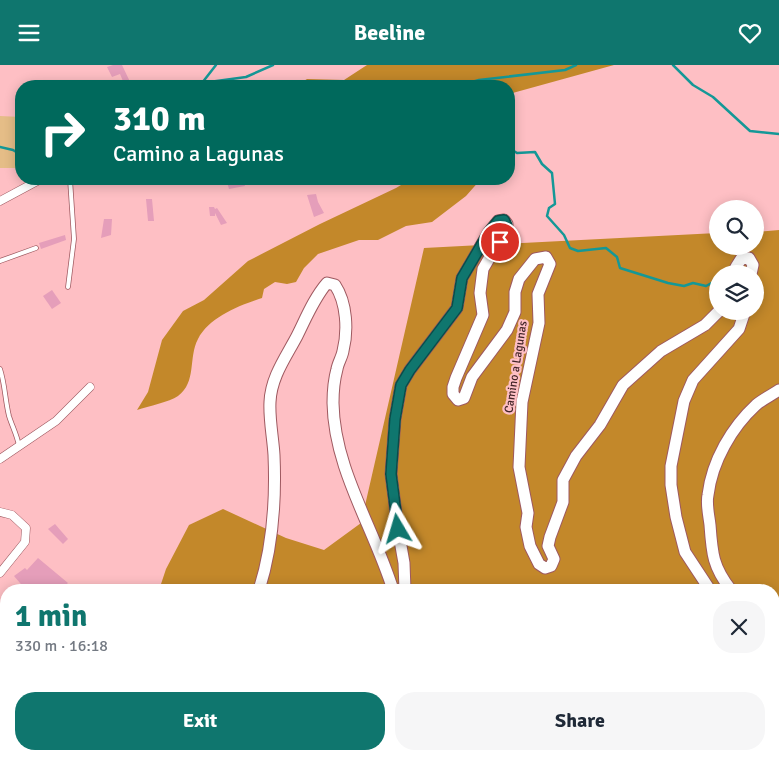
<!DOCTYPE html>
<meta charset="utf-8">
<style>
:root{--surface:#fff;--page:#f6f6f7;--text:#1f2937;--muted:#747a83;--accent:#0f766e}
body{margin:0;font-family:Signika,sans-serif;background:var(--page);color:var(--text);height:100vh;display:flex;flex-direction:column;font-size:19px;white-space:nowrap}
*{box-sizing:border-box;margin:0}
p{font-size:16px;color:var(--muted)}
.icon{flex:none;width:28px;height:28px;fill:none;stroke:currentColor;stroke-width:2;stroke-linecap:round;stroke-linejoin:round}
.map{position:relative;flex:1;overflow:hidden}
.details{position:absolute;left:0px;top:519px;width:780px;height:176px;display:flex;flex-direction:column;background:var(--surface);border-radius:20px 20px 0 0;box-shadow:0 2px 12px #0003}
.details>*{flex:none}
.guide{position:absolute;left:15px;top:15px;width:500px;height:105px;border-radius:20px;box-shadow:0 2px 12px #0003;background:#00695c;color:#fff;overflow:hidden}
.tools{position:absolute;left:709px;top:135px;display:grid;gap:10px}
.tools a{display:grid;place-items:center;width:55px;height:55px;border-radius:50%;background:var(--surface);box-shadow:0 2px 12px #0003;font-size:25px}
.pin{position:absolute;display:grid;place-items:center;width:42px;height:42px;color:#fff;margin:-21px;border:2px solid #fff;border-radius:50%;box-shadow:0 1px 5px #0007}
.me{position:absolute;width:55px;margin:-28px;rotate:353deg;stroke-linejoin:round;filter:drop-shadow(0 0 4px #0008)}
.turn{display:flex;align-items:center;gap:18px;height:105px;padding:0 15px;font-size:22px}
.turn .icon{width:65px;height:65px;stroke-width:2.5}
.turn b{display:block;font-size:35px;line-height:42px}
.round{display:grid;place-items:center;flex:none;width:52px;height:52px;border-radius:20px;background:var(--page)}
.overview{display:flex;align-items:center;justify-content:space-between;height:85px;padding:0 15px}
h1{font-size:30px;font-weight:800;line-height:38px;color:var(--accent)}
.cta{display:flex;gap:10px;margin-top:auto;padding:10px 15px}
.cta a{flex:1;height:58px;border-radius:20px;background:var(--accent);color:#fff;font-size:20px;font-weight:800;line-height:58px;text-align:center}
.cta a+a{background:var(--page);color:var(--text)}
header{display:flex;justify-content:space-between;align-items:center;height:65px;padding:0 15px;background:var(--accent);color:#fff;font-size:22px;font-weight:800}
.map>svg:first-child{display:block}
</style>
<header><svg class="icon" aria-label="menu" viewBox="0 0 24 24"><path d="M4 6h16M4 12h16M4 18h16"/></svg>Beeline<svg class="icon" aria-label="heart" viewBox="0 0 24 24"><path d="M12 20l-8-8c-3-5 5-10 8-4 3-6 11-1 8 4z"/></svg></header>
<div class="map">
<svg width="779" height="694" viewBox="0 0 779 694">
<rect width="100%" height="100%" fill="#febfc4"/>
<polygon fill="#e5bd87" points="0,51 21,52 21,103 0,103"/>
<g fill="#c3882a" fill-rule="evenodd">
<polygon points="367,0 614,0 509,29 509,21 296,21 307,14 344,15"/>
<path d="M411,114H481L466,131L432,157L406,161L378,175H359L318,189L304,203L296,217L287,219L275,217L264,224L262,233C240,240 209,252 198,274C188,293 197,317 178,331C169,337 149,341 137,345L148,327L162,275L183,246L204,235L248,196L320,159L396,123Z"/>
<path d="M779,165V694H94V689H774V525H159L166,504L189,460L223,444L286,473L324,485L361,458L424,183L717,168L718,181H755V167ZM718,209H755V246H718Z"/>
</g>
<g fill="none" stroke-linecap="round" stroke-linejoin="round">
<g stroke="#149897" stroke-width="2.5">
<polyline points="673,0 693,20 713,32 750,66 779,69"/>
<polyline points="202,18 216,0"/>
<polyline points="195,21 202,18 246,12 273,0"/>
<polyline points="458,21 479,15 565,5 576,0"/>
<polyline points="0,82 13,85 21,90"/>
<polyline points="509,83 517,88 535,87 542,99 552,108 555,139 549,143 547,151 564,170 570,183 578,186 606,183 617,192 620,203 668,218 684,221 693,218 706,221 717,215"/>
</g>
</g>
<g fill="#e59eba">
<polygon points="113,0 122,0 132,21 125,21 120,9 112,12 107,2"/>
<polygon points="243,114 245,121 229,124 227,117"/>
<polygon points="316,129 318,137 324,148 314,152 307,130"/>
<polygon points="146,134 152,134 154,156 148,156"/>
<polygon points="209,142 214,142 215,144 217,143 227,158 221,160 215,148 215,151 210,151"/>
<polygon points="104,154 112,154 111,170 101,173"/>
<polygon points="65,170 66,175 41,184 39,178"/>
<polygon points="52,225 61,238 52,244 43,231"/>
<polygon points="55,459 68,474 63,479 48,464"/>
<polygon points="38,493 68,518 60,525 50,525 43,519 37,525 26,525 14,511 25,503 27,505"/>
</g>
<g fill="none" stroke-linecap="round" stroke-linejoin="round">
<defs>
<g id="lane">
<polyline points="0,196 36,183"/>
<polyline points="68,222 74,174 70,114"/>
<path d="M0,304C5,319 5,335 9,351C12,361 17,370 19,381"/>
</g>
<g id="street">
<polyline points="0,136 41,114"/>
<polyline points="0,394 56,356 90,322"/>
<polyline points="0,447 12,450 26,463 25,477 0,508"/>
</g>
<g id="secondary">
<polyline points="736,209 736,202 741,194 749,193 753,200 751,209"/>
<path d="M259,525C273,481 276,436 274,390C273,373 269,354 270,337C271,312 286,292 297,271C306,253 314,233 327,218L335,220C347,238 348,266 343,286C342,292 338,298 337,304C334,315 333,327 333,338C334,404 374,463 393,525"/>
<polyline points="405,525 404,498 398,464 391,409 395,354 401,320 410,305 457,243 462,213 489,167 498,156 504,155 507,159 507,169 494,185 483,204 480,228 483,250 456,313 453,322 453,329 458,335 464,333 472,312 507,265 515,247 515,227 519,214 535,194 546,192 550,199 538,229 539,258 522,337 519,402 528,448 526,462 530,481 539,499 545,503 551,501 554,494 548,481 550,472 563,437 563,415 576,391 600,360 623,320 661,286 705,260 719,246"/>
<polyline points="710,525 685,487 676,452 671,420 671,401 684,336 693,315 739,264 745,246"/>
<path d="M731,525C713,502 712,489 710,460C709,451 706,439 708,430C712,396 732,362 756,340C763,334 772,330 779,325"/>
<polyline points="86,689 86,694"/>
<polyline points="102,689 102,694"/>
<polyline points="268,689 269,694"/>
</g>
</defs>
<use href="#lane" stroke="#9e5960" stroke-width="5.5"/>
<use href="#street" stroke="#9e5960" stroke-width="9"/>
<use href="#secondary" stroke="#9e5960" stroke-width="13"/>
<use href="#lane" stroke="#fff" stroke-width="4"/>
<use href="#street" stroke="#fff" stroke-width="8"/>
<use href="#secondary" stroke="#fff" stroke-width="11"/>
</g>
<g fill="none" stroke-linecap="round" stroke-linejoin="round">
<defs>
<path id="route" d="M398,464L391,409L395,354L401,320L410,305L457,243L462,213L489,167L498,156L504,155C510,164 506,169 500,177"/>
</defs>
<use href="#route" stroke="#0a4d48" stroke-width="12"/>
<use href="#route" stroke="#0f766e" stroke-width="9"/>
</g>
<g text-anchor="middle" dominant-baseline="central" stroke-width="4.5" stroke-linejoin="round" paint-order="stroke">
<g font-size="12" fill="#432528" stroke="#febfc4">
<text transform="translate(516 302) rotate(-81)">Camino a Lagunas</text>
</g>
</g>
</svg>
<div class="tools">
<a><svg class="icon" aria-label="search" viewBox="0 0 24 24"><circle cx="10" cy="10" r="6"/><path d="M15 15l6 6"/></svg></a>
<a><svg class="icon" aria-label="layers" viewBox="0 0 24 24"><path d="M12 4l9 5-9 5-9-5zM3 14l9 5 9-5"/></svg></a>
</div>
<div class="pin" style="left:500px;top:177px;background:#d93025"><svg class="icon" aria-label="arrive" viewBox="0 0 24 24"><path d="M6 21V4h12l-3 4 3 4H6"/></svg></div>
<svg class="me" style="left:398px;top:464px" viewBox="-20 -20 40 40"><path d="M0-17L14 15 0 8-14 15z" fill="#0f766e" stroke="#fff" stroke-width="4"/></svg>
<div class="guide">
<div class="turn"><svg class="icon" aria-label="right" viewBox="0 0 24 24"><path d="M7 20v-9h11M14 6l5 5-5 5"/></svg><div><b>310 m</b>Camino a Lagunas</div></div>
</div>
<section class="details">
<div class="overview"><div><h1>1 min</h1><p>330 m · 16:18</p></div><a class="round"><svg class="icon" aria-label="close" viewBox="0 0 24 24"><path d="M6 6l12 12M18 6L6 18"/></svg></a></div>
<div class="cta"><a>Exit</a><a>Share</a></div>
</section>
</div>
